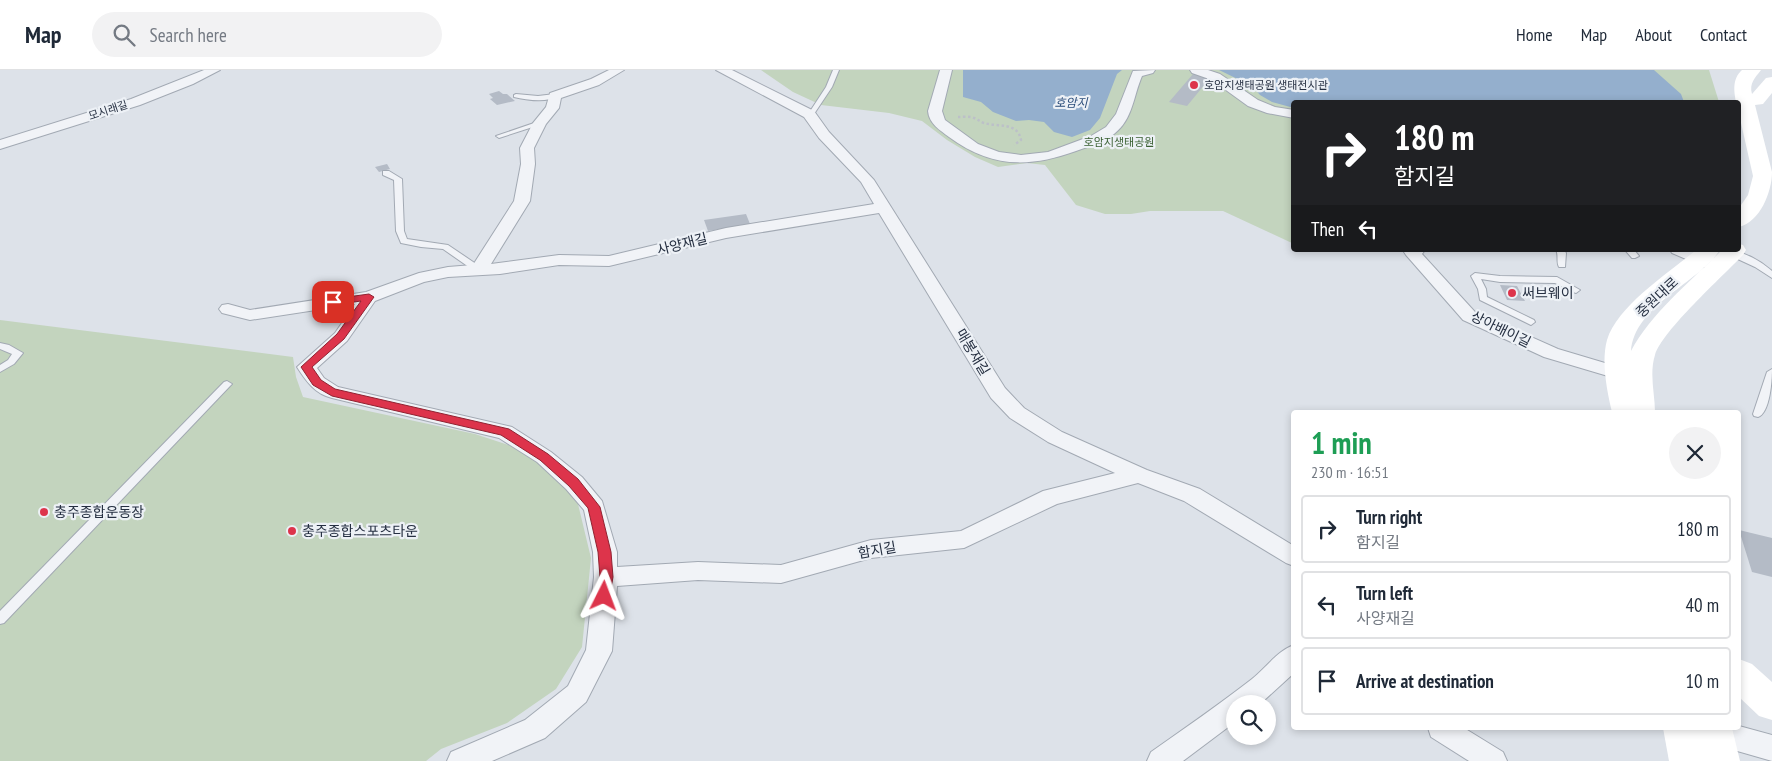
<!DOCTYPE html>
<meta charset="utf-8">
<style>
:root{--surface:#fff;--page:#f2f2f3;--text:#1f2937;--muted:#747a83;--line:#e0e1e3}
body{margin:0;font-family:"PT Sans Narrow","Noto Sans KR",sans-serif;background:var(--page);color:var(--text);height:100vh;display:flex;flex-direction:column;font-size:19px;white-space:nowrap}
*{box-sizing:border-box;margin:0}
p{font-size:16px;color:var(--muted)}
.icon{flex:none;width:28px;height:28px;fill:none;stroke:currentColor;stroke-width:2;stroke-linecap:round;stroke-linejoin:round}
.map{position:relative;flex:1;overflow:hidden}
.sheet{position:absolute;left:1291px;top:340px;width:450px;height:320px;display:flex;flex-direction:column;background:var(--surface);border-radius:5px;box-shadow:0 2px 8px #0003}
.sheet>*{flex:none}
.top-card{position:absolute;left:1291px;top:30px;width:450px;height:152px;border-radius:5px;box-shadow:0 2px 8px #0003;background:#202124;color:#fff;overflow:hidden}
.fabs{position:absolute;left:1226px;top:625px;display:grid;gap:10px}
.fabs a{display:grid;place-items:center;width:50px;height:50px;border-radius:50%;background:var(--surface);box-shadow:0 2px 8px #0003;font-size:25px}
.pin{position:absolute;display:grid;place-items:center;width:42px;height:42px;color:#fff;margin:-21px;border-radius:10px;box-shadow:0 2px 8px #0006}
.me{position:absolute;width:55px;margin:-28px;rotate:3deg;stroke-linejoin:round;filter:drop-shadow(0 0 4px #0008)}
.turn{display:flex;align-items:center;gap:18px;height:105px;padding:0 20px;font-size:22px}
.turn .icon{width:65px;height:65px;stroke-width:2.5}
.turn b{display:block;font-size:35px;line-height:42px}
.then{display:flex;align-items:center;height:48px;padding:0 20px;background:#0003;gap:10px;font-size:19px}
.round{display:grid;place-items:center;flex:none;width:52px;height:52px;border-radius:26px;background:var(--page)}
.headline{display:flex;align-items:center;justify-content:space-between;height:85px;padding:0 20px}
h1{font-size:30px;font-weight:700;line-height:38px;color:#1e9e55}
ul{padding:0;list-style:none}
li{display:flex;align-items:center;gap:15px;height:68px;margin:0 10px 8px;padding:0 10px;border:2px solid var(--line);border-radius:5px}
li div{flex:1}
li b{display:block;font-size:19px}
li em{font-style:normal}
header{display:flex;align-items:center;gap:30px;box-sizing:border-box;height:70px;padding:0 25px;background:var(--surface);border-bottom:1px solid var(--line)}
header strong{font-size:24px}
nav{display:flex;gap:28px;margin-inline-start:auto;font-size:18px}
.search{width:350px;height:45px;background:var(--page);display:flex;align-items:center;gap:12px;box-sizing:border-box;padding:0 18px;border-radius:28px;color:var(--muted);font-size:19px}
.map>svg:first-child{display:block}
</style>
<header>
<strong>Map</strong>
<div class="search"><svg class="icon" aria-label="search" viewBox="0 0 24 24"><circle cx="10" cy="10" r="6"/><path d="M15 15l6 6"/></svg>Search here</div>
<nav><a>Home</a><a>Map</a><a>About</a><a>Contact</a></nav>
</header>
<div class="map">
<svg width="1772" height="691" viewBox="0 0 1772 691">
<rect width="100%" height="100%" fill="#dde2e9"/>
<g fill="#c3d4be">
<polygon points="761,0 1709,0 1719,32 1294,32 1294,174 1223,141 1150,141 1131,144 1105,144 1076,135 1045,95 1027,93 998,97 975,87 947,70 922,51 889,43 821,35 793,22"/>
<polygon points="0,250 293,287 296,307 303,327 475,364 518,378 554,403 578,434 591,488 582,577 556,619 507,653 441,679 426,691 0,691"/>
</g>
<g fill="#94afcd">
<polygon points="963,0 1122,0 1117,4 1100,48 1090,60 1072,67 1054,62 1044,52 1029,50 1016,51 993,42 981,32 963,27"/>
<polygon points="1219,0 1654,0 1681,24 1684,32 1294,32 1294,38 1272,32 1260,25 1252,16"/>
</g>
<g fill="#b4bbc6">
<polygon points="1193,4 1210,8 1187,36 1169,32"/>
<polygon points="499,21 503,24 507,24 515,31 497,35 490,29 493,28 489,24"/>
<polygon points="387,94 390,99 379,102 375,97"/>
<polygon points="746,144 750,154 708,161 704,150"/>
<polygon points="1500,215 1517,216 1525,231 1507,230"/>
<polygon points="1739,460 1772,468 1772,507 1752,502"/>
</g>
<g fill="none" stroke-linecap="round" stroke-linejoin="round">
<defs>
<g id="lane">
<polygon points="833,0 839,0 832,17 812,47 808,47 807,46 826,17"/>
<path d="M516,24L538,26L555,24L558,26C547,33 527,30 514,27V25Z"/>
<polygon points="540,51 543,53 542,54 499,68 496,66"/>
<polygon points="383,101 389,101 402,109 404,161 407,169 448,175 482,198 482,202 476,202 443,179 421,177 401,173 396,161 394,110 383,105"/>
<path d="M1556,180H1564L1566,183L1565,197H1559C1556,192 1559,185 1556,180Z"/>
<polygon points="1625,180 1634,180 1639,186 1635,188 1632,188"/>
<path d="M1729,181C1742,180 1762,192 1772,201V208L1755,197L1729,185Z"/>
<polygon points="1475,203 1500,206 1557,207 1580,220 1576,223 1573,222 1555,213 1500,212 1481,209 1486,219 1487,227 1534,250 1535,252 1531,255 1480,230 1478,219 1471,206"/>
<polygon points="0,273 9,275 23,283 14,294 0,302 0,295 8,290 12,284 0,279"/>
<path d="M1772,299C1772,310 1770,343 1758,347L1754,346L1753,344L1767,302Z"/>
<polygon points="227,311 232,314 230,316 4,553 0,554 0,541 224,312"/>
</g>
<g id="street">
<polygon points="204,0 220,0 193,14 140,35 0,79 0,70 131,29"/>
<path d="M609,0H624L599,15L561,28L559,38L546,54L534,78L535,94L530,131L491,194L559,185L609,186L726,158L874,134L861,112L819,68L804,47L716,0H732L814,41L829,62L874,110L1005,318L1024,338L1062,362L1147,400L1200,419L1294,476V496L1286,493L1184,431L1138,413L1057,434L964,478L871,488L781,513L698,510L617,516L612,581L586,632L545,668L492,691H447L451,682L525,650L568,616L586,580L594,507L593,482L584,440L566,419L537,392L499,368L332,328C315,324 306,311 297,297L335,263L355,234L250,250L222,243L219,239L222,235L228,234L250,240L366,222L419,203L448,197L473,195L514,131L521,94L520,78L533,53L546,37L550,23L591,9ZM879,143L991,328L1010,348L1048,372L1115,403L1043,421L961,461L871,470L781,495L698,492L617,497V482L602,431L582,407L551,382L512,357L338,317L324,308L317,298L347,271L375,231L424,212L448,207L500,204L559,195L609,196L726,168Z"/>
<path d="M940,0H952L942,41L945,50L978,74L999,82L1021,85L1048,82L1091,66L1106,57L1116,44L1133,1L1155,0L1153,3L1142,6C1133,27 1133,49 1114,64C1103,73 1089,76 1076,81C1029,98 991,98 949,67C940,60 929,54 928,41Z"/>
<polygon points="1190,0 1208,0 1220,4 1258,30 1275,37 1294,40 1294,48 1267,43 1248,36 1212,10 1192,3"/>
<polygon points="1405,180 1425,180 1422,184 1475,242 1558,279 1625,299 1628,303 1625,307 1618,309 1544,287 1463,250 1406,185 1404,182"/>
<polygon points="1670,180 1692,180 1721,191 1723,195 1721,199 1709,199 1672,183"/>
<path d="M1294,575V603L1260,634H1235V652L1183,691H1147L1151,682C1185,658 1220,634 1252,609C1266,598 1277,581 1294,575Z"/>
<polygon points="1739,656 1772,665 1772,691 1699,670 1689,667 1686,658"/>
<polygon points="1428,658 1464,658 1503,682 1507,691 1469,691 1431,667"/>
</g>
</defs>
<use href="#lane" stroke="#a2a9b3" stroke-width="2"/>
<use href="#street" stroke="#a2a9b3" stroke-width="2"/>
<path stroke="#bcc0c8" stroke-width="2.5" stroke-dasharray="2.5 2.5" stroke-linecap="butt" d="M958,47C963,47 970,46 974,48C978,49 980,52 984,53C998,57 1018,52 1021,70L1014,75"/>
<use href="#lane" fill="#f1f3f7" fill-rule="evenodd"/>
<use href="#street" fill="#f1f3f7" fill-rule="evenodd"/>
<g fill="#fff" fill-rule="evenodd">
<path d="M1742,0H1761C1755,8 1749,13 1752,24L1766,8L1772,7V23L1763,34L1755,35L1772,102C1772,122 1760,152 1739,157V138L1748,125L1753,106L1739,44V32H1736C1734,21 1732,9 1742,0Z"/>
<path d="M1739,174L1743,175L1746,180L1743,185C1723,206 1662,261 1655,285C1649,304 1655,324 1655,342H1612C1607,321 1601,292 1607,270C1618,235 1669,203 1696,180H1720C1697,214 1635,235 1631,281C1652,242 1691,211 1722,180H1739Z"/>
<polygon points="1739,589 1752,594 1772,612 1772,650 1759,646 1739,627"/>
<polygon points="1663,658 1732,658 1740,691 1669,691"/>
</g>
</g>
<polygon fill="#dd344b" stroke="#902231" points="369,224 374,227 344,269 312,297 321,310 335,319 509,359 548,384 578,409 600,437 611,482 613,507 609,530 604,531 600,530 598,526 600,507 598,482 588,438 569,416 540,390 501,365 332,326 313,315 301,297 337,264 361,231 333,235 328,232 333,229"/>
<g fill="#dd344b" stroke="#edf1f6" stroke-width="2">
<circle cx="1194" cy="15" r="5"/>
<circle cx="1512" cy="223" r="5"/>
<circle cx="44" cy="442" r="5"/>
<circle cx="292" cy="461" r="5"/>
</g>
<g text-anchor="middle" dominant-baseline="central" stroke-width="4.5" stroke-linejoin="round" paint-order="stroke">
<g font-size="11" fill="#252f41" stroke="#edf1f6" text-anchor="start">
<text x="1204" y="15">호암지생태공원 생태전시관</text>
</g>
<g font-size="11" fill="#252f41" stroke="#edf1f6">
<text transform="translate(108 40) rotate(-18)">모시래길</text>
</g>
<g font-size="11" fill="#395f31" stroke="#edf1f6">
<text x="1119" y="72">호암지생태공원</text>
</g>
<g font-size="12" font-style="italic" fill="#2b4d7a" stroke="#edf1f6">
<text x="1071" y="32">호암지</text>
</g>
<g font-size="14" fill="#252f41" stroke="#edf1f6">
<text transform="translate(682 174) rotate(-14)">사양재길</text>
<text transform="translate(1657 227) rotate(-43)">중원대로</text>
<text transform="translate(1501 259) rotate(26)">상아배이길</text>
<text transform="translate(973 282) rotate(59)">매봉재길</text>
<text transform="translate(877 480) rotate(-10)">함지길</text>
</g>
<g font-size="14" fill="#252f41" stroke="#edf1f6" text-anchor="start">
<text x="1522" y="223">써브웨이</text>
<text x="54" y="442">충주종합운동장</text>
<text x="302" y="461">충주종합스포츠타운</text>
</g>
</g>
</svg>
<div class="fabs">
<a><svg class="icon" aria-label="search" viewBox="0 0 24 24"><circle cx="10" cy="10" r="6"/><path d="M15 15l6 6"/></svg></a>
</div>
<div class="pin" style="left:333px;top:232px;background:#d93025"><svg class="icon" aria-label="arrive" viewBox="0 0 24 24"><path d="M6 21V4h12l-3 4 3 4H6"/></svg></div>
<svg class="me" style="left:604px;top:526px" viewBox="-20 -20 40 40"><path d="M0-17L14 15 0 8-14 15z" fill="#dd344b" stroke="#fff" stroke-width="4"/></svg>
<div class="top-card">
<div class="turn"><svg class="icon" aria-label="right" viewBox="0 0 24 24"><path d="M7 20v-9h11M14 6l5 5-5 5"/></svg><div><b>180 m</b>함지길</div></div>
<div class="then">Then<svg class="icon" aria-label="left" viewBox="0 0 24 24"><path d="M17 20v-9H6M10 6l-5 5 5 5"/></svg></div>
</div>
<section class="sheet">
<div class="headline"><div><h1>1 min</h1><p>230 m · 16:51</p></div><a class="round"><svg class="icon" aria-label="close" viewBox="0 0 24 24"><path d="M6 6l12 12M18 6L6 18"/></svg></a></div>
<ul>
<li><svg class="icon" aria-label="right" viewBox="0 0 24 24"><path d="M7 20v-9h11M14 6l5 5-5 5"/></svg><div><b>Turn right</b><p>함지길</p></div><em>180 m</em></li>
<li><svg class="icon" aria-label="left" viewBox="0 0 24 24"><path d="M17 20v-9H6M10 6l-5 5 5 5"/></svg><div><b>Turn left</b><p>사양재길</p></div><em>40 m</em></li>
<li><svg class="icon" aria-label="arrive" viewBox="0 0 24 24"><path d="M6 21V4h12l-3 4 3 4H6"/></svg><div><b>Arrive at destination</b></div><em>10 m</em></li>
</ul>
</section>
</div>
